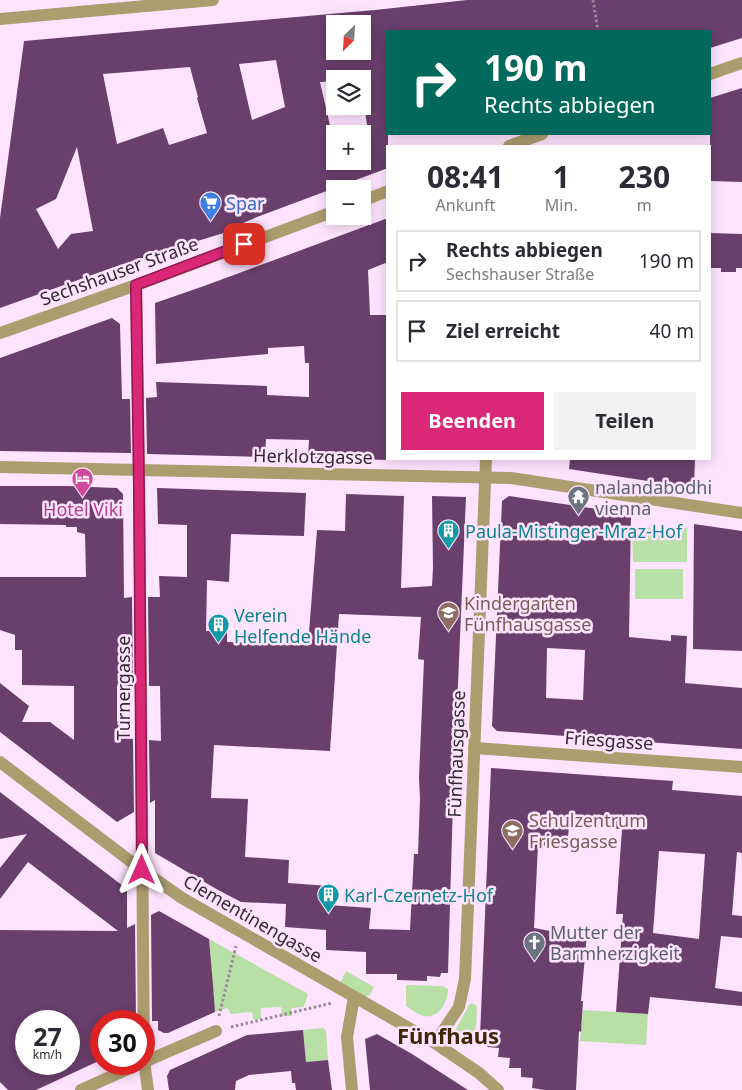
<!DOCTYPE html>
<html lang="de">
<meta charset="utf-8">
<style>
:root{--surface:#fff;--page:#f2f2f3;--text:#2b2b33;--muted:#7c7c81;--line:#e1e1e2;--accent:#db2777}
body{margin:0;font-family:"Noto Sans",sans-serif;background:var(--page);color:var(--text);height:100vh;display:flex;flex-direction:column;font-size:19px;white-space:nowrap}
*{box-sizing:border-box;margin:0}
p{font-size:16px;color:var(--muted)}
.icon{flex:none;width:28px;height:28px;fill:none;stroke:currentColor;stroke-width:2;stroke-linecap:round;stroke-linejoin:round}
.map{position:relative;flex:1;overflow:hidden}
.side{position:absolute;left:386px;top:145px;width:325px;height:315px;display:flex;flex-direction:column;background:var(--surface);border-radius:0px;box-shadow:0 2px 12px #0003}
.side>*{flex:none}
.guide{position:absolute;left:386px;top:30px;width:325px;height:105px;border-radius:0px;box-shadow:0 2px 12px #0003;background:#00695c;color:#fff;overflow:hidden}
.needle{width:32px;rotate:204deg}
.fabs{position:absolute;left:326px;top:15px;display:grid;gap:10px}
.fabs a{display:grid;place-items:center;width:45px;height:45px;border-radius:0px;background:var(--surface);box-shadow:0 2px 12px #0003;font-size:25px}
.speed{position:absolute;left:15px;top:1010px;display:flex;gap:10px;font-size:25px;font-weight:700;text-align:center}
.speed>*{display:grid;place-content:center;width:65px;height:65px;border-radius:50%;background:var(--surface);box-shadow:0 2px 12px #0003;line-height:1}
.speed small{font-size:12px;font-weight:400}
.speed .limit{border:8px solid #d22;background:#fff;color:#111}
.pin{position:absolute;display:grid;place-items:center;width:42px;height:42px;color:#fff;margin:-21px;border-radius:10px;box-shadow:0 2px 8px #0006}
.me{position:absolute;width:55px;margin:-28px;rotate:0deg;stroke-linejoin:round;filter:drop-shadow(0 0 4px #0008)}
.turn{display:flex;align-items:center;gap:18px;height:105px;padding:0 15px;font-size:22px}
.turn .icon{width:65px;height:65px;stroke-width:2.5}
.turn b{display:block;font-size:35px;line-height:42px}
.eta{display:flex;justify-content:space-evenly;align-items:center;height:85px;text-align:center}
.eta b{font-size:30px;font-weight:700;line-height:35px}
.button{display:flex;gap:10px;margin-top:auto;padding:10px 15px}
.button a{flex:1;height:58px;border-radius:0px;background:var(--accent);color:#fff;font-size:20px;font-weight:700;line-height:58px;text-align:center}
.button a+a{background:var(--page);color:var(--text)}
ul{padding:0;list-style:none}
li{display:flex;align-items:center;gap:15px;height:62px;margin:0 10px 8px;padding:0 5px;border:2px solid var(--line);border-radius:0px}
li div{flex:1}
li b{display:block;font-size:19px}
li em{font-style:normal}
.map>svg:first-child{display:block}
</style>
<div class="map">
<svg width="742" height="1090" viewBox="0 0 742 1090">
<rect width="100%" height="100%" fill="#fee4ff"/>
<g fill="#b7dfa6">
<polygon points="632,528 687,528 687,562 633,562"/>
<rect x="635" y="569" width="48" height="30"/>
<polygon points="209,939 308,994 304,1007 291,1008 292,1016 282,1016 281,1007 261,1008 261,1019 253,1019 252,1012 231,1014 227,1008 215,1012"/>
<polygon points="346,971 374,987 370,995 364,997 340,983"/>
<path d="M406,985L442,986L448,989C448,1001 440,1019 424,1016C418,1015 411,1009 406,1006Z"/>
<path d="M472,1003L477,1006C476,1020 479,1043 460,1039L455,1031L469,1005Z"/>
<polygon points="583,1010 648,1014 646,1045 580,1041"/>
<polygon points="323,1028 326,1031 328,1060 306,1062 303,1030"/>
</g>
<g fill="#6a3f6c" fill-rule="evenodd">
<path d="M467,0H742V38L710,48V31H388V168L257,217L243,223V227L120,265L0,308V218L24,41L375,10ZM335,24H362V51H335ZM276,60L285,107L252,120L239,64ZM190,67L198,97L197,98L207,133L169,145L163,128L117,144L103,74ZM335,79H362V92L368,131L361,134H362V161H335V143H334L320,82L335,81ZM77,147L93,231L71,234L58,249L36,209L56,199Z"/>
<polygon points="742,88 742,182 710,181 710,98"/>
<polygon points="388,218 388,262 368,270 370,315 388,315 388,460 308,458 309,440 266,439 265,457 147,454 146,398 157,397 156,382 267,386 267,395 309,397 309,363 305,363 304,346 268,348 268,354 156,364 155,303 204,286"/>
<polygon points="710,233 742,234 742,268 736,268 736,272 721,272 721,268 710,268"/>
<polygon points="112,318 120,324 122,399 130,399 131,453 0,451 0,358"/>
<polygon points="570,459 695,459 694,488 569,469"/>
<polygon points="0,486 67,486 117,488 123,494 124,598 132,597 133,686 117,686 117,721 127,721 127,738 133,739 134,812 117,822 0,732 0,683 29,706 22,722 50,722 74,740 74,686 22,685 22,650 15,650 15,635 0,630 0,577 86,577 85,534 77,532 77,527 66,527 66,525 0,524"/>
<path d="M157,488L306,493L304,536L231,534L229,582L207,580L206,631H227V642L308,645L317,530L345,531L346,494L404,496L401,588L432,586L433,568L432,496L466,497L453,801L448,973H441L440,977L427,976V981L397,980V974H366V952L326,950V930L285,927L286,904L241,902L218,890L155,853V800L150,803L149,740L161,741L160,686H149L148,597H160L159,576L187,577V525L158,524ZM339,614L421,617L418,659L424,660L419,778L420,799L418,854H414L410,930L369,929L371,908L328,905L329,886L288,883L289,860L245,857L248,799L211,798L214,745L330,751Z"/>
<path d="M509,496L631,514L629,637L671,641V635L687,636L685,683L742,688V749L497,731L492,726L502,501ZM547,648L585,650L583,700L546,698Z"/>
<polygon points="694,524 742,531 742,651 693,649"/>
<path d="M491,768L673,781L672,790L742,796V853L737,852L732,915L742,916V938L721,936L715,988L742,992V1006L650,997L648,1014L616,1012L623,914H616L622,829L569,826L567,848L538,845L534,928L571,935L572,932L587,933L581,1001H583L581,1032L579,1031L576,1090H545L532,1088L533,1078L521,1077V1068H509L510,1058L498,1057L499,1048L487,1047V1038L480,1037ZM659,851L705,854L699,939L653,933Z"/>
<path d="M0,792L127,889V928L135,924L136,1021H101V1060L36,1090H8L0,1082V930L118,931L28,862L0,899V868L27,834L0,839ZM26,1021H69V1064H26Z"/>
<polygon points="159,911 209,939 213,985 215,1012 168,1033 164,1033 158,1030 158,1021 152,1021 151,915"/>
<polygon points="303,1030 306,1062 328,1060 332,1090 296,1090 295,1083 292,1083 291,1071 249,1075 236,1081 235,1090 169,1090 167,1076 170,1070 247,1035"/>
<polygon points="377,1034 412,1054 468,1090 370,1090 365,1039"/>
</g>
<g fill="none" stroke-linecap="round" stroke-linejoin="round">
<g stroke="#9a879a" stroke-width="3" stroke-dasharray="2.5 2.5" stroke-linecap="butt">
<polyline points="593,0 598,31"/>
<polyline points="219,1016 236,946"/>
<polyline points="231,1027 332,1003"/>
</g>
<g stroke="#ac9d6e" stroke-width="12">
<polyline points="0,19 213,0"/>
<polyline points="136,285 139,470 144,1061 148,1090"/>
<polyline points="0,467 511,478 742,513"/>
<polyline points="474,748 742,767"/>
<polyline points="435,1043 459,1007 465,979 486,459"/>
<polyline points="144,1062 216,1031"/>
<polyline points="81,1090 139,1064"/>
<polyline points="352,1090 347,1037 354,997"/>
</g>
<g stroke="#ac9d6e" stroke-width="12">
<polyline points="710,74 742,63"/>
<polyline points="509,146 542,134"/>
<polyline points="362,201 388,191"/>
<polyline points="0,333 136,285 335,211"/>
<polyline points="0,762 142,870 182,898 435,1043 479,1073 498,1090"/>
</g>
</g>
<g fill="none" stroke-linecap="round" stroke-linejoin="round">
<defs>
<polyline id="route" points="142,870 139,489 136,285 244,244"/>
</defs>
<use href="#route" stroke="#8e194d" stroke-width="12"/>
<use href="#route" stroke="#db2777" stroke-width="9"/>
</g>
<defs>
<symbol id="supermarket-pin" viewBox="-11 -11 22 30"><path d="M0 17L-7.5 6A9.5 9.5 0 1 1 7.5 6Z" fill="#3f7fe0" stroke="#fee4ff"/><path d="M-6-5.5h2.5l.6 2H6L4.5 2H-2.5L-4.4-4H-6ZM-1.5 3.2a1.3 1.3 0 1 0 .1 0ZM3 3.2a1.3 1.3 0 1 0 .1 0Z" fill="#fff"/></symbol>
<symbol id="hotel-pin" viewBox="-11 -11 22 30"><path d="M0 17L-7.5 6A9.5 9.5 0 1 1 7.5 6Z" fill="#d1479c" stroke="#fee4ff"/><path d="M-6-4.5h1.5V1H6V5H4.5V3h-9V5H-6ZM-4 0a1.8 1.8 0 1 1 3.6 0ZM.5 0V-2.5h3Q6-2.5 6 0Z" fill="#fff"/></symbol>
<symbol id="temple-pin" viewBox="-11 -11 22 30"><path d="M0 17L-7.5 6A9.5 9.5 0 1 1 7.5 6Z" fill="#6b7280" stroke="#fee4ff"/><path d="M0-6L5-2H3V0L6.5 2.5H4V6H1.5V3h-3V6H-4V2.5H-6.5L-3 0V-2H-5Z" fill="#fff"/></symbol>
<symbol id="building-pin" viewBox="-11 -11 22 30"><path d="M0 17L-7.5 6A9.5 9.5 0 1 1 7.5 6Z" fill="#0f9aa8" stroke="#fee4ff"/><path d="M-4-6H4V6H1V3H-1V6H-4ZM-2.5-4.3h1.7v1.8h-1.7ZM.8-4.3h1.7v1.8H.8ZM-2.5-1h1.7V.8h-1.7ZM.8-1h1.7V.8H.8Z" fill="#fff"/></symbol>
<symbol id="school-pin" viewBox="-11 -11 22 30"><path d="M0 17L-7.5 6A9.5 9.5 0 1 1 7.5 6Z" fill="#8d6e63" stroke="#fee4ff"/><path d="M0-5L7-2L0 1L-7-2ZM-4 1L0 2.5L4 1V4Q0 6-4 4Z" fill="#fff"/></symbol>
<symbol id="church-pin" viewBox="-11 -11 22 30"><path d="M0 17L-7.5 6A9.5 9.5 0 1 1 7.5 6Z" fill="#6b7280" stroke="#fee4ff"/><path d="M-1.2-6h2.4v3.5h3.3v2.4h-3.3V6h-2.4V-.1h-3.3v-2.4h3.3Z" fill="#fff"/></symbol>
</defs>
<g fill-rule="evenodd">
<use href="#supermarket-pin" x="198" y="190" width="25" height="34"/>
<use href="#hotel-pin" x="70" y="466" width="25" height="34"/>
<use href="#temple-pin" x="566" y="484" width="25" height="34"/>
<use href="#building-pin" x="436" y="518" width="25" height="34"/>
<use href="#school-pin" x="436" y="600" width="25" height="34"/>
<use href="#building-pin" x="206" y="612" width="25" height="34"/>
<use href="#school-pin" x="500" y="818" width="25" height="34"/>
<use href="#building-pin" x="316" y="882" width="25" height="34"/>
<use href="#church-pin" x="522" y="930" width="25" height="34"/>
</g>
<g text-anchor="middle" dominant-baseline="central" stroke-width="5" stroke-linejoin="round" paint-order="stroke">
<g font-size="18" fill="#366cbe" stroke="#fee4ff" text-anchor="start">
<text x="226" y="203">Spar</text>
</g>
<g font-size="18" fill="#332933" stroke="#fee4ff">
<text transform="translate(119 271) rotate(-20)">Sechshauser Straße</text>
<text transform="translate(313 456) rotate(1)">Herklotzgasse</text>
<text transform="translate(123 688) rotate(-90)">Turnergasse</text>
<text transform="translate(609 740) rotate(4)">Friesgasse</text>
<text transform="translate(456 754) rotate(-88)">Fünfhausgasse</text>
<text transform="translate(253 918) rotate(30)">Clementinengasse</text>
</g>
<g font-size="18" fill="#5b616d" stroke="#fee4ff" text-anchor="start">
<text x="595" y="487">nalandabodhi<tspan x="595" dy="21">vienna</tspan></text>
<text x="550" y="932">Mutter der<tspan x="550" dy="21">Barmherzigkeit</tspan></text>
</g>
<g font-size="18" fill="#b23c85" stroke="#fee4ff">
<text x="83" y="509">Hotel Viki</text>
</g>
<g font-size="18" fill="#0d838f" stroke="#fee4ff" text-anchor="start">
<text x="465" y="531">Paula-Mistinger-Mraz-Hof</text>
<text x="234" y="615">Verein<tspan x="234" dy="21">Helfende Hände</tspan></text>
<text x="344" y="895">Karl-Czernetz-Hof</text>
</g>
<g font-size="18" fill="#785e54" stroke="#fee4ff" text-anchor="start">
<text x="464" y="603">Kindergarten<tspan x="464" dy="21">Fünfhausgasse</tspan></text>
<text x="529" y="820">Schulzentrum<tspan x="529" dy="21">Friesgasse</tspan></text>
</g>
<g font-size="22" font-weight="bold" fill="#3f2504" stroke="#fee4ff">
<text x="448" y="1035">Fünfhaus</text>
</g>
</g>
</svg>
<div class="fabs">
<a><svg class="needle" viewBox="-14 -14 28 28"><path d="M0-13l5 13h-10z" fill="#e53935"/><path d="M0 13l5-13h-10z" fill="#7c7c81"/></svg></a>
<a><svg class="icon" aria-label="layers" viewBox="0 0 24 24"><path d="M12 4l9 5-9 5-9-5zM3 14l9 5 9-5"/></svg></a>
<a>+</a>
<a>−</a>
</div>
<div class="speed"><div>27<small>km/h</small></div><div class="limit">30</div></div>
<div class="pin" style="left:244px;top:244px;background:#d93025"><svg class="icon" aria-label="arrive" viewBox="0 0 24 24"><path d="M6 21V4h12l-3 4 3 4H6"/></svg></div>
<svg class="me" style="left:142px;top:870px" viewBox="-20 -20 40 40"><path d="M0-17L14 15 0 8-14 15z" fill="#db2777" stroke="#fff" stroke-width="4"/></svg>
<div class="guide">
<div class="turn"><svg class="icon" aria-label="right" viewBox="0 0 24 24"><path d="M7 20v-9h11M14 6l5 5-5 5"/></svg><div><b>190 m</b>Rechts abbiegen</div></div>
</div>
<section class="side">
<div class="eta">
<div><b>08:41</b><p>Ankunft</p></div>
<div><b>1</b><p>Min.</p></div>
<div><b>230</b><p>m</p></div>
</div>
<ul>
<li><svg class="icon" aria-label="right" viewBox="0 0 24 24"><path d="M7 20v-9h11M14 6l5 5-5 5"/></svg><div><b>Rechts abbiegen</b><p>Sechshauser Straße</p></div><em>190 m</em></li>
<li><svg class="icon" aria-label="arrive" viewBox="0 0 24 24"><path d="M6 21V4h12l-3 4 3 4H6"/></svg><div><b>Ziel erreicht</b></div><em>40 m</em></li>
</ul>
<div class="button"><a>Beenden</a><a>Teilen</a></div>
</section>
</div>
